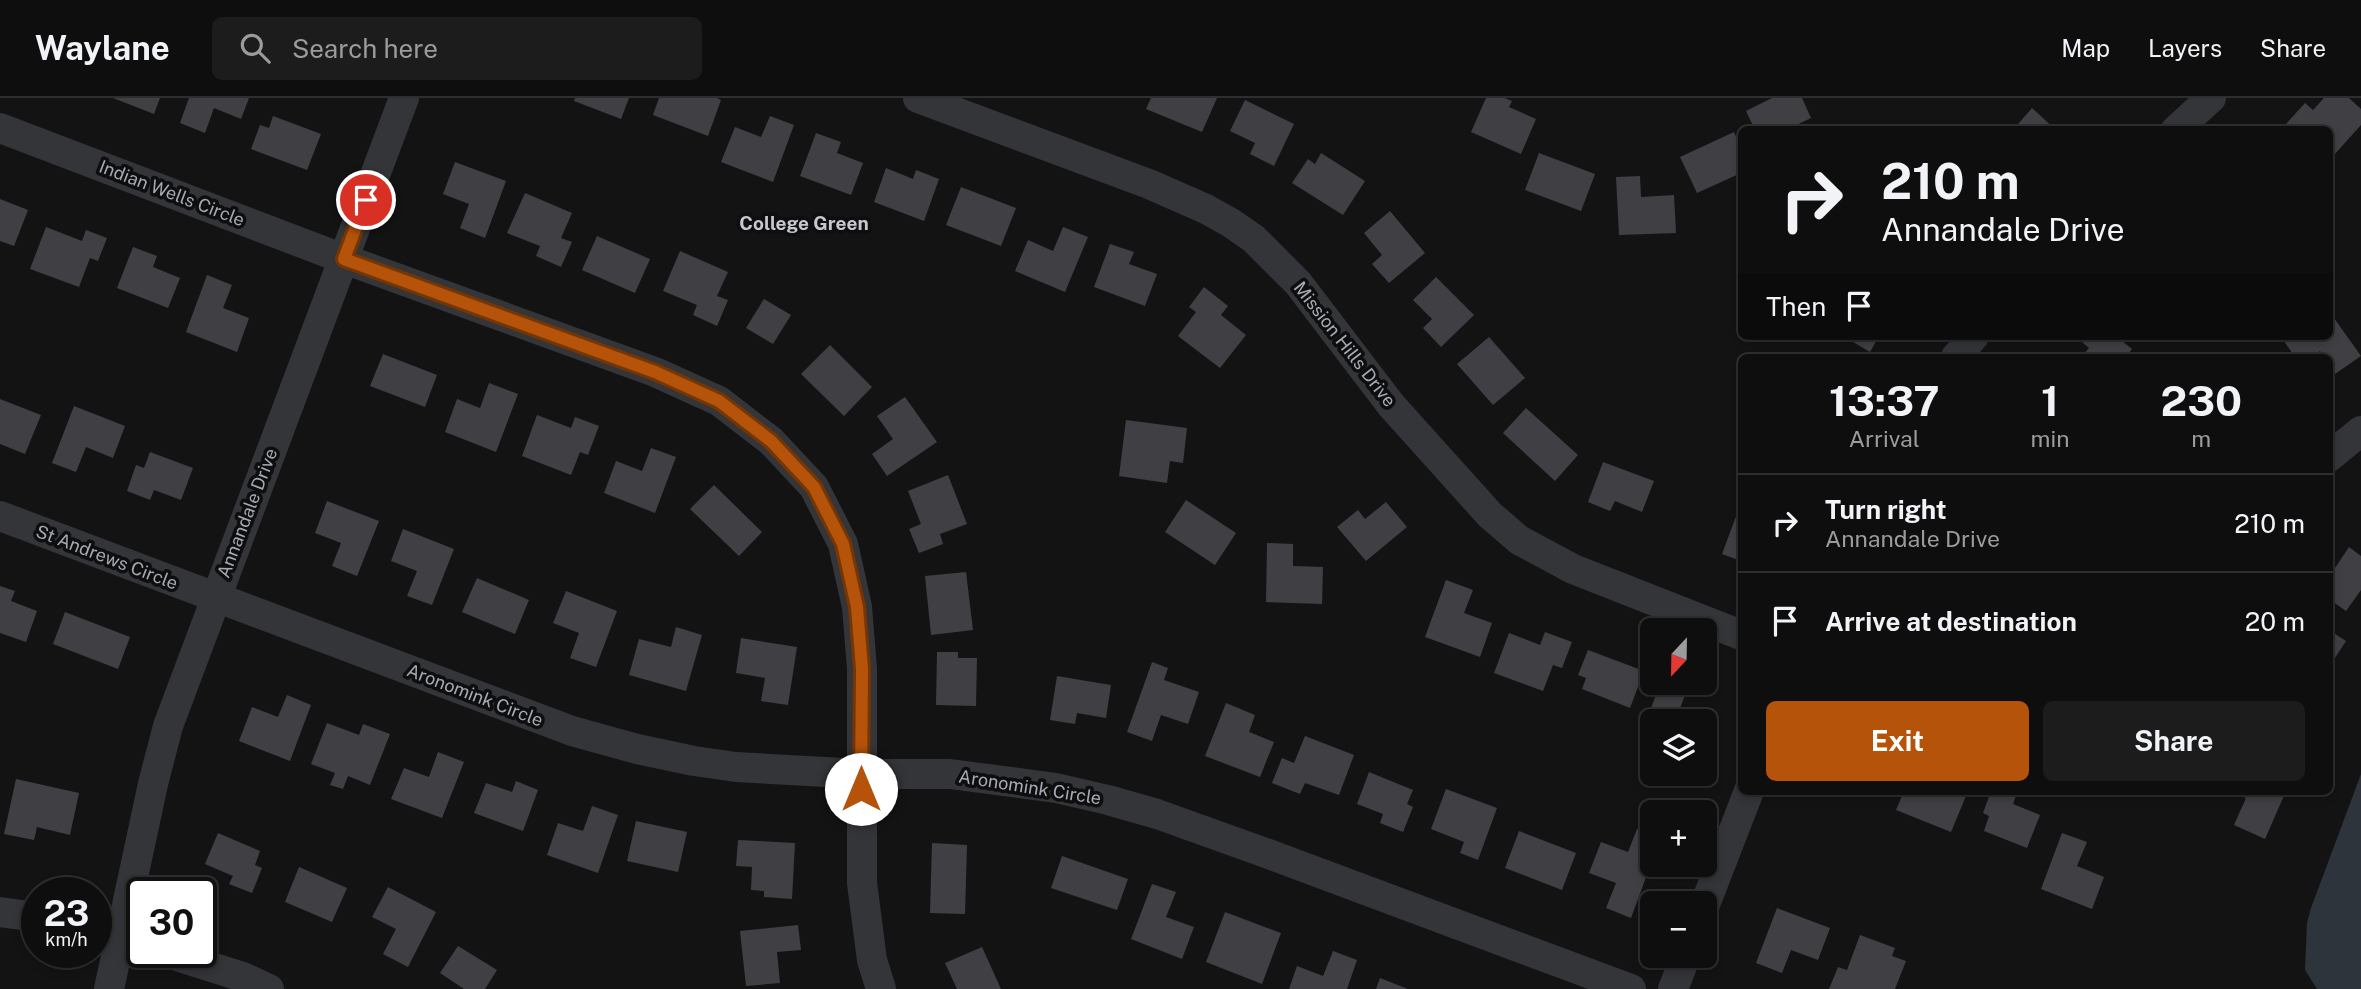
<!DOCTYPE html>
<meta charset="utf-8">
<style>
:root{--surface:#0e0e0f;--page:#1c1c1d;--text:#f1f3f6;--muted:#9b9c9e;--line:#2e2e2f;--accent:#b45309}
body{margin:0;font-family:"Public Sans",sans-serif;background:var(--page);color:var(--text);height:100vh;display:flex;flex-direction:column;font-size:26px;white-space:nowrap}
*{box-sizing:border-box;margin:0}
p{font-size:23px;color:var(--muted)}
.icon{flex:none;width:38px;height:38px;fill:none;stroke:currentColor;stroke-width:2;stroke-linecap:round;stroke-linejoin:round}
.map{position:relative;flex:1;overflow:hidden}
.side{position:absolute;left:1738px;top:256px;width:595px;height:441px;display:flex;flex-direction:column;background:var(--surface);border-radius:10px;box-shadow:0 4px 10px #0003,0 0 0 2px var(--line)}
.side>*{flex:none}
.banner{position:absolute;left:1738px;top:28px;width:595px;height:214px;border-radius:10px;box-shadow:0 4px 10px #0003,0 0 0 2px var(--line);background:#0e0e0f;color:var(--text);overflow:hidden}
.needle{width:46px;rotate:202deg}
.fabs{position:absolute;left:1640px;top:520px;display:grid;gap:14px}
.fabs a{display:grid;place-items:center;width:77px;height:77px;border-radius:10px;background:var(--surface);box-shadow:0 4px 10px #0003,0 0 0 2px var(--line);font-size:35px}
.speed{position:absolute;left:21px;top:779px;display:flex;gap:14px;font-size:35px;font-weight:700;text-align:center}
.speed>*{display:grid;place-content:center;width:91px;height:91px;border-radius:50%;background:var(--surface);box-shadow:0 4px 10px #0003,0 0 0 2px var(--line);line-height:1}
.speed small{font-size:18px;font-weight:400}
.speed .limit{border:4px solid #111;border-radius:10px;background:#fff;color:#111}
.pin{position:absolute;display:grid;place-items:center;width:60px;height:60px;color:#fff;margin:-30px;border:4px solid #fff;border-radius:50%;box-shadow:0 2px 7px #0007}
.me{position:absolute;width:77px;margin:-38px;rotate:0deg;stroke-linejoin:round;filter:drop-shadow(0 0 5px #0008)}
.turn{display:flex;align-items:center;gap:24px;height:147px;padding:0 28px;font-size:32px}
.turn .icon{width:91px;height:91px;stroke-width:2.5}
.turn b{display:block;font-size:49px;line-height:60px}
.then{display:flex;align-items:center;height:66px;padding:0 28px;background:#0003;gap:14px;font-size:26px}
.eta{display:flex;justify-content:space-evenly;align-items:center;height:119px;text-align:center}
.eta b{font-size:42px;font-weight:700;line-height:49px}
.button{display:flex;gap:14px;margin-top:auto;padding:14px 28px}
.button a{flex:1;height:80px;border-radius:10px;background:var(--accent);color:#fff;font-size:28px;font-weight:700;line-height:80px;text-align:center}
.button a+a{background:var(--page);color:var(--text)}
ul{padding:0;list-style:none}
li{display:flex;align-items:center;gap:21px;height:98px;padding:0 28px;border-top:2px solid var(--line)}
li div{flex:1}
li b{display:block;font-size:26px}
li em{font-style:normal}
header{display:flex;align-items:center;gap:42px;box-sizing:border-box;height:98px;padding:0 35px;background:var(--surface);border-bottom:2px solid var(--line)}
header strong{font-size:33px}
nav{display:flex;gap:38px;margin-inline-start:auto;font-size:24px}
.search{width:490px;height:63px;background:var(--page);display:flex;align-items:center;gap:18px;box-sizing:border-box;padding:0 24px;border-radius:10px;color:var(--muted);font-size:26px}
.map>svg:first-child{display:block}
</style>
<header>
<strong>Waylane</strong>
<div class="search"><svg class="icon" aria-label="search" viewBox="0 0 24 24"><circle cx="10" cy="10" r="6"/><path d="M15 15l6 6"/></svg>Search here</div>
<nav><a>Map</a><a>Layers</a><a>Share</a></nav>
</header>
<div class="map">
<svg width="2361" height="891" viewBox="0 0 2361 891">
<rect width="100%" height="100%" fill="#131314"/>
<polygon fill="#2d343c" points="2361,676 2361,891 2317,891 2305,872 2307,825 2311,810"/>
<g fill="#404044">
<polygon points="113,0 160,0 154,16"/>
<polygon points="189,0 249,0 241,21 214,10 205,35 180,25"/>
<polygon points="575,0 629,0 621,21 574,3"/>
<polygon points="659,0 717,0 721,2 708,38 653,17"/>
<polygon points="1151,0 1217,0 1202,34 1146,11"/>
<polygon points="1486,0 1505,0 1512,3 1509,9 1536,21 1521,56 1471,34"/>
<polygon points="1772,0 1802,0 1811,20 1786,32 1755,32 1746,13"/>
<polygon points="2324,0 2349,0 2361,11 2361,27 2334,57 2329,52 2329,32 2293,32 2286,26 2305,5 2313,12"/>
<polygon points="1245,2 1294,26 1274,68 1250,56 1255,45 1230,33"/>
<polygon points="2032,10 2056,32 2013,32"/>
<polygon points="273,18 321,36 307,72 251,51 260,27 269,30"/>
<polygon points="770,18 794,27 773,84 721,64 735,29 761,39"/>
<polygon points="1734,34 1741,51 1741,75 1697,95 1680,59"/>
<polygon points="816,35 841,44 837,55 863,65 851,97 800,78"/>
<polygon points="1321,55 1365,83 1343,117 1292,85 1308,61 1315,66"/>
<polygon points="1539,55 1595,76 1581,113 1525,92"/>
<polygon points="455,64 506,83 485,140 460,130 469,106 443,96"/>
<polygon points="886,70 913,81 916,72 939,81 924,123 874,104"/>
<polygon points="1640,78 1641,99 1674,97 1676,135 1619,137 1616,79"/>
<polygon points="961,89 1016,110 1001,148 946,127"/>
<polygon points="525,95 572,115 561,140 572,144 561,169 536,158 540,148 507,135"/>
<polygon points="0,101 28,112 14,148 0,143"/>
<polygon points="1390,113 1425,155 1389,185 1372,166 1382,157 1364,135"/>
<polygon points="46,129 82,143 86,132 107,140 98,163 90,160 79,189 30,171"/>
<polygon points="1063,129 1088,139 1065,194 1015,173 1028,142 1053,153"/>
<polygon points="597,138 650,161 635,195 582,172"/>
<polygon points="1110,146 1134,154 1129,166 1157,176 1145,208 1094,189"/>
<polygon points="133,149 157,158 153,169 180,180 168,210 117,190"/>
<polygon points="680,153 728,174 717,198 728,202 717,228 693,217 697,207 663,193"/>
<polygon points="207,177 232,187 223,210 249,220 237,254 186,234"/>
<polygon points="1436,179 1474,217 1441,249 1423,230 1432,221 1413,202"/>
<polygon points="1204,189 1228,208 1221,217 1246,237 1220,270 1178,238 1196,214 1189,209"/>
<polygon points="764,201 791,217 773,246 746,230"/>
<polygon points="2329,213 2361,258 2335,276 2329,267 2329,259 2324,259 2320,253 2311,259 2295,259 2281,239 2329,238"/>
<polygon points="1843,238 1879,238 1870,254"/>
<polygon points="2075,238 2116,238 2132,251 2126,259 2081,259 2089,250"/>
<polygon points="1489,239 1525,280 1493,307 1457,266"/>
<polygon points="830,247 872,289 844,318 801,276"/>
<polygon points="383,256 437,277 425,309 370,288"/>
<polygon points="489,285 518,296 496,354 445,334 457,301 480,310"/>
<polygon points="905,299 937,344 887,378 872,356 893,341 877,318"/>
<polygon points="0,301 41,317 25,356 0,346"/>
<polygon points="74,308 125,328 113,360 86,349 76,374 52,365"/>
<polygon points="1526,310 1578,357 1555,383 1503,335"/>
<polygon points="537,317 571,330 575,319 599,328 588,357 580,354 571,377 522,358"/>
<polygon points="1126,322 1187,330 1183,365 1170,363 1167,385 1119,378"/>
<polygon points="651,350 676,359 655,415 604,395 616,363 642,373"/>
<polygon points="150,354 193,370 181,402 154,392 150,402 127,393 136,367 144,370"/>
<polygon points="1603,364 1654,383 1642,414 1615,403 1610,413 1588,404"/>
<polygon points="948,377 967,426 940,436 943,446 919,455 909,431 921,426 908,393"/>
<polygon points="714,387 762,434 739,458 690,411"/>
<polygon points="1186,402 1236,435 1215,467 1165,434"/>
<polygon points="327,403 379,423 357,478 332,468 341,445 315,435"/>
<polygon points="1386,404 1407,429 1366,463 1337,429 1358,412 1365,421"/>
<polygon points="1741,405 1741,463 1722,456"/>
<polygon points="403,431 454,451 432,507 407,498 417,473 391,463"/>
<polygon points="1267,445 1293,446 1293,468 1323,469 1322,506 1266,504"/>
<polygon points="2349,449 2361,458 2361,492 2346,513 2329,501 2329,470 2333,473"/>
<polygon points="966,474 973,532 931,537 925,478"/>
<polygon points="477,480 529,502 515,536 462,514"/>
<polygon points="1446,482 1473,492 1464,515 1492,525 1480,559 1425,539"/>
<polygon points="0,488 15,493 11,503 37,513 26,544 0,535"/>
<polygon points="566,493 617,513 596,569 570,560 579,535 553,525"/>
<polygon points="65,514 130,539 118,571 53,546"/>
<polygon points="676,529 702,537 686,593 629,577 639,541 671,549"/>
<polygon points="2329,532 2346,543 2329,569"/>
<polygon points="1545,534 1572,544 1562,570 1553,567 1543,593 1494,575 1509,535 1540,547"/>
<polygon points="741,540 797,549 788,607 761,603 765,580 736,575"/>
<polygon points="1588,552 1644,573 1630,610 1582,591 1586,580 1578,577"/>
<polygon points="937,554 958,554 958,560 977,560 976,608 936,607"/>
<polygon points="1152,564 1168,570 1164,582 1199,594 1188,626 1161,617 1152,643 1127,634"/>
<polygon points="1057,578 1111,587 1106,620 1077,615 1075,626 1050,622"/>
<polygon points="1661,584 1676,584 1688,589 1679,613 1704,623 1652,623 1652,640 1641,636"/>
<polygon points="287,597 311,607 290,663 239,643 252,609 278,619"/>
<polygon points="1226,605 1255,617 1249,634 1274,644 1260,679 1205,658"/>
<polygon points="327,625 359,637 363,626 390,636 370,687 348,678 343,691 330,687 335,675 311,666"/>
<polygon points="1305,638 1354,657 1339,697 1305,685 1300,696 1272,685 1282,660 1294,665"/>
<polygon points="438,654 464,664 442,720 391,701 404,670 429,679"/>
<polygon points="1369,674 1413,692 1407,706 1413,709 1403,734 1380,725 1383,716 1357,706"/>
<polygon points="16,681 79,695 70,737 37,729 34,742 4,736"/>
<polygon points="516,683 538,692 523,733 474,715 486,685 512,694"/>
<polygon points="1446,691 1497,710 1478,762 1460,755 1464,744 1431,731"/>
<polygon points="1904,693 1955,693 1966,698 1951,734 1896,712"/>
<polygon points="1991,693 2004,693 2016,698 2013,706 2040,717 2027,750 1984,733 1989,718 1983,715"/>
<polygon points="2229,693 2286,693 2265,741 2234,727 2246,700"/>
<polygon points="592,708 618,717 598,775 547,757 558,725 583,733"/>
<polygon points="636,723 687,734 678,774 627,763"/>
<polygon points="1637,731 1652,736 1652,763 1631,820 1606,810 1616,785 1589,775 1601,744 1628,754"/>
<polygon points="1519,733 1576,755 1562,792 1505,770"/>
<polygon points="218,735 260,753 255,767 262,770 252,795 229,786 233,778 205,766"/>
<polygon points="2062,735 2087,744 2077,768 2104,779 2092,811 2041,791"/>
<polygon points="738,742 795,745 792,801 764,799 764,793 751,792 752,769 736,768"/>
<polygon points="932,745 967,747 965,816 930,815"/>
<polygon points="1062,758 1128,781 1117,812 1051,790"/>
<polygon points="299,769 347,790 332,824 285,804"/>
<polygon points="1152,786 1176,794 1166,819 1194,829 1182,861 1131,841"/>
<polygon points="388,789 436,814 408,869 383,856 396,831 372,819"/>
<polygon points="1777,810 1830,830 1818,862 1791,852 1782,875 1756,865"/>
<polygon points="1225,814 1281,835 1262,886 1206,864"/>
<polygon points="798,827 801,852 777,854 780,885 746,888 740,833"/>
<polygon points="1860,837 1895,850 1892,858 1906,863 1895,891 1829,891 1838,869 1847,872"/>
<polygon points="458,848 497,872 485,891 464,891 440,875"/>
<polygon points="982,849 1001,891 957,891 945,865"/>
<polygon points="1333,853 1357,862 1347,891 1289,891 1297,868 1323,878"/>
<polygon points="1380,880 1408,891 1376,891"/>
</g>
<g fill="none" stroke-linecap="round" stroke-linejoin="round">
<g stroke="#343539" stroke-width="30">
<polyline points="918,0 1149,86 1206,111 1231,125 1254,141 1298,185 1391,307 1490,417 1519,442 1573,471 1741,537"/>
<polyline points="0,30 344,161 655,274 719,303 771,343 814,389 843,446 857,509 862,571 862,785 872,862 881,891"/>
<polyline points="2176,32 2211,0"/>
<polyline points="1956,259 1974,238"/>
<polyline points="2329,359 2361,333"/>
<polyline points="0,418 572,633 637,651 694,663 736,669 861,676 950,676 1056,690 1108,702 1157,716 1263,754 1631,891"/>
<polyline points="1704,809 1749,693"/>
<polyline points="0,814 37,819"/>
<polyline points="96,834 142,847"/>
<polyline points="164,854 243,879 269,891"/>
<polyline points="109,891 153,686 168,628 404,0"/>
<polyline points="1673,891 1686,858"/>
</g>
</g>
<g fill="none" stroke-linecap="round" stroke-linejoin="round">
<defs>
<polyline id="route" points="366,102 344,161 655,274 719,303 771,343 814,389 843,446 857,509 862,571 861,691"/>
</defs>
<use href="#route" stroke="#753606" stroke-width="18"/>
<use href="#route" stroke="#b45309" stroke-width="12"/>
</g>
<g text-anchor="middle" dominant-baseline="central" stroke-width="7" stroke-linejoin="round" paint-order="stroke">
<g font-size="18" fill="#a6a9b4" stroke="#0e0e0f">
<text transform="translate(172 95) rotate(21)">Indian Wells Circle</text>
<text transform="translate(1345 246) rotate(52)">Mission Hills Drive</text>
<text transform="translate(247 415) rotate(-69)">Annandale Drive</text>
<text transform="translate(107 459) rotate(21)">St Andrews Circle</text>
<text transform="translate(475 597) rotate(21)">Aronomink Circle</text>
<text transform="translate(1030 689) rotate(9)">Aronomink Circle</text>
</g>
<g font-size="19" font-weight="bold" fill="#c6c8d0" stroke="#0e0e0f">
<text x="804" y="125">College Green</text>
</g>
</g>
</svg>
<div class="fabs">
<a><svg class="needle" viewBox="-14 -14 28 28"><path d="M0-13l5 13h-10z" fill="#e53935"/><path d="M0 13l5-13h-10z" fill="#9b9c9e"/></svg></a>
<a><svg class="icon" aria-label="layers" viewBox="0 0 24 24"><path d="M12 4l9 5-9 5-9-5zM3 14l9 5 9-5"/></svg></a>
<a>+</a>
<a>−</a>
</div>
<div class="speed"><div>23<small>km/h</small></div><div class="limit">30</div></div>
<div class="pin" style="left:366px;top:102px;background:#d93025"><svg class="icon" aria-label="arrive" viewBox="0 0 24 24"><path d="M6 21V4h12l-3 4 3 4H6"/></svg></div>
<svg class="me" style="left:861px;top:691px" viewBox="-20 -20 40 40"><circle r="19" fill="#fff"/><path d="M0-13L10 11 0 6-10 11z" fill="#b45309"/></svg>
<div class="banner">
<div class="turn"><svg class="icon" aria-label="right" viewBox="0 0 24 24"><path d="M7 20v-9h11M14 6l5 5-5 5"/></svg><div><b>210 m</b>Annandale Drive</div></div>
<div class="then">Then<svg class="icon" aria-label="arrive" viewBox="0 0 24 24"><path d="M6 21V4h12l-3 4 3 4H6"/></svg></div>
</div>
<section class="side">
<div class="eta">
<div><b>13:37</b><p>Arrival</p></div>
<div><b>1</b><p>min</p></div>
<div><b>230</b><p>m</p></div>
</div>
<ul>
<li><svg class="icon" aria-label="right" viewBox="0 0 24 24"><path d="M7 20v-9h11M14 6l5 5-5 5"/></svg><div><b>Turn right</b><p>Annandale Drive</p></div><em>210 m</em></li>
<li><svg class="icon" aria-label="arrive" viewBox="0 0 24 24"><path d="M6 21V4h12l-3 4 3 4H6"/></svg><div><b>Arrive at destination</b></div><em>20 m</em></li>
</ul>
<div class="button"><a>Exit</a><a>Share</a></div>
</section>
</div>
